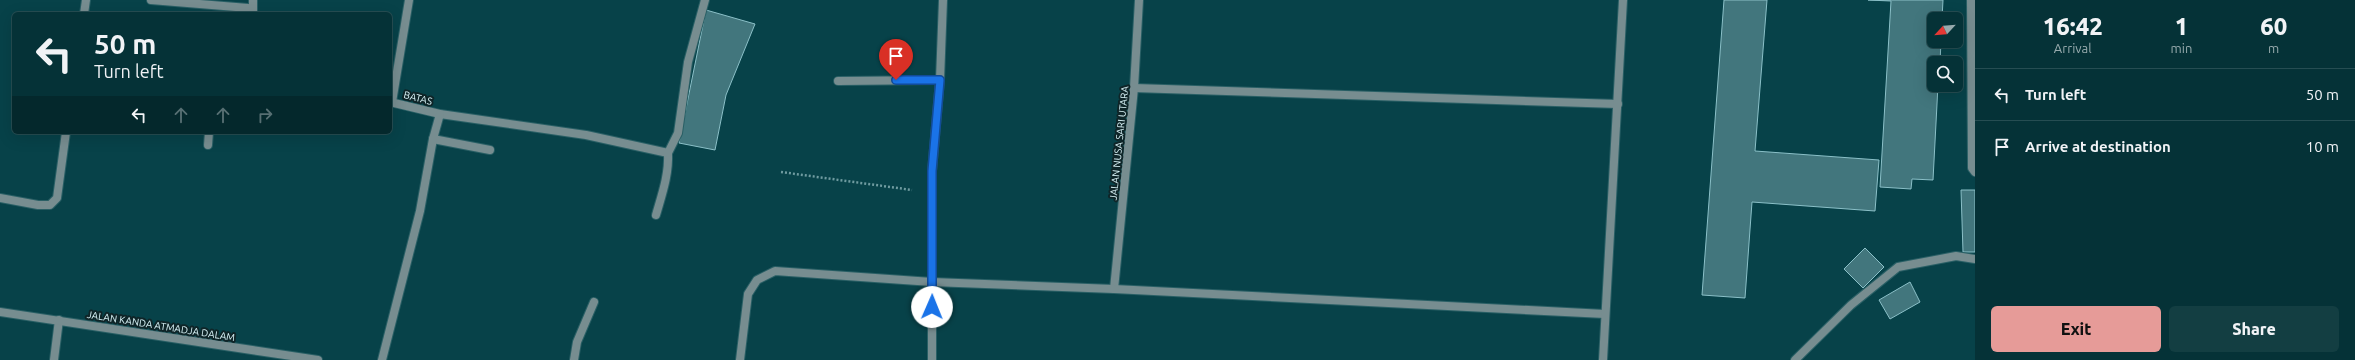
<!DOCTYPE html>
<style>
:root{--surface:#053237;--page:#133e42;--text:#f1f3f6;--muted:#97aaad;--line:#264d52;--accent:#e69b98}
body{margin:0;font-family:Ubuntu,sans-serif;background:var(--page);color:var(--text);height:100vh;display:flex;flex-direction:column;font-size:15px;white-space:nowrap}
*{box-sizing:border-box;margin:0}
p{font-size:13px;color:var(--muted)}
.icon{flex:none;width:22px;height:22px;fill:none;stroke:currentColor;stroke-width:2;stroke-linecap:round;stroke-linejoin:round}
.map{position:relative;flex:1;overflow:hidden}
.panel{display:flex;flex-direction:column;background:var(--surface);width:380px}
.panel>*{flex:none}
.top-card{position:absolute;left:12px;top:12px;width:380px;height:122px;border-radius:6px;box-shadow:0 4px 16px #0002,0 0 0 1px var(--line);background:#053237;color:var(--text);overflow:hidden}
.needle{width:26px;rotate:244deg}
.tools{position:absolute;left:1927px;top:12px;display:grid;gap:8px}
.tools a{display:grid;place-items:center;width:36px;height:36px;border-radius:6px;background:var(--surface);box-shadow:0 4px 16px #0002,0 0 0 1px var(--line);font-size:20px}
.pin{position:absolute;display:grid;place-items:center;width:34px;height:34px;color:#fff;margin:-41px -17px;border-radius:50% 50% 50% 0;rotate:-45deg;box-shadow:0 0 4px #0007}
.pin .icon{rotate:45deg}
.me{position:absolute;width:44px;margin:-22px;rotate:1deg;stroke-linejoin:round;filter:drop-shadow(0 0 3px #0008)}
.turn{display:flex;align-items:center;gap:14px;height:84px;padding:0 16px;font-size:18px}
.turn .icon{width:52px;height:52px;stroke-width:2.5}
.turn b{display:block;font-size:28px;line-height:34px}
.lanes{display:flex;align-items:center;height:38px;padding:0 16px;background:#0003;justify-content:center;gap:20px;direction:ltr}
.lanes .off{opacity:.35}
.eta{display:flex;justify-content:space-evenly;align-items:center;height:68px;text-align:center}
.eta b{font-size:24px;font-weight:800;line-height:28px}
.primary-button{display:flex;gap:8px;margin-top:auto;padding:8px 16px}
.primary-button a{flex:1;height:46px;border-radius:6px;background:var(--accent);color:#111;font-size:16px;font-weight:800;line-height:46px;text-align:center}
.primary-button a+a{background:var(--page);color:var(--text)}
ul{padding:0;list-style:none}
li{display:flex;align-items:center;gap:12px;height:52px;padding:0 16px;border-top:1px solid var(--line)}
li div{flex:1}
li b{display:block;font-size:15px}
li em{font-style:normal}
main{display:flex;flex:1;min-height:0}
.map>svg:first-child{display:block}
</style>
<main>
<div class="map">
<svg width="1975" height="360" viewBox="0 0 1975 360">
<rect width="100%" height="100%" fill="#074249"/>
<g fill="#42767d" stroke="#8bc0c8">
<polygon points="1724,0 1767,0 1755,151 1879,160 1875,211 1752,202 1745,298 1702,295"/>
<polygon points="1868,0 1943,0 1942,19 1934,19 1934,41 1941,41 1940,63 1934,63 1934,85 1938,85 1933,180 1912,179 1911,189 1880,187 1891,1"/>
<polygon points="706,10 755,24 726,95 715,150 679,143"/>
<polygon points="1961,190 1975,190 1975,252 1963,252"/>
<polygon points="1865,248 1884,267 1863,288 1844,269"/>
<polygon points="1910,282 1920,302 1890,319 1879,300"/>
</g>
<g fill="none" stroke-linecap="round" stroke-linejoin="round">
<defs>
<g id="lane">
<polyline points="838,81 940,80"/>
<polyline points="433,139 490,150"/>
<path d="M656,215C662,194 669,175 668,153"/>
<polyline points="54,360 59,320"/>
</g>
<g id="street">
<polyline points="151,0 248,8 253,10 252,14"/>
<polyline points="1971,0 1972,168 1975,172"/>
<polyline points="253,10 253,0"/>
<polyline points="84,14 86,0"/>
<polyline points="1134,88 1618,104"/>
<polyline points="390,102 440,114 586,135 668,153 678,133 688,62 705,0"/>
<polyline points="392,102 409,0"/>
<polyline points="208,145 209,132"/>
<polyline points="0,198 38,205 50,205 57,198 66,132"/>
<polyline points="1114,289 1134,88 1139,0"/>
<polyline points="0,312 318,360"/>
<polyline points="382,360 420,211 433,139 440,114"/>
<polyline points="574,360 577,342 594,302"/>
<polyline points="740,360 748,294 757,280 775,271 932,282 1114,289 1605,314"/>
<polyline points="932,360 932,171 940,80 943,0"/>
<polyline points="1603,360 1623,0"/>
<polyline points="1795,360 1851,305 1898,267 1956,256 1975,259"/>
</g>
</defs>
<use href="#lane" stroke="#295f65" stroke-width="10"/>
<use href="#street" stroke="#295f65" stroke-width="10"/>
<polyline stroke="#6f9ba0" stroke-width="2.5" stroke-dasharray="2 2" stroke-linecap="butt" points="781,172 912,190"/>
<use href="#lane" stroke="#778d90" stroke-width="8"/>
<use href="#street" stroke="#778d90" stroke-width="8"/>
</g>
<g fill="none" stroke-linecap="round" stroke-linejoin="round">
<defs>
<polyline id="route" points="896,80 940,80 932,171 932,307"/>
</defs>
<use href="#route" stroke="#114b97" stroke-width="10"/>
<use href="#route" stroke="#1a73e8" stroke-width="7"/>
</g>
<g text-anchor="middle" dominant-baseline="central" stroke-width="4" stroke-linejoin="round" paint-order="stroke">
<g font-size="10" fill="#daf5f9" stroke="#0f2528">
<text transform="translate(418 98) rotate(14)">BATAS</text>
<text transform="translate(1119 143) rotate(-84)">JALAN NUSA SARI UTARA</text>
<text transform="translate(161 326) rotate(9)">JALAN KANDA ATMADJA DALAM</text>
</g>
</g>
</svg>
<div class="tools">
<a><svg class="needle" viewBox="-14 -14 28 28"><path d="M0-13l5 13h-10z" fill="#e53935"/><path d="M0 13l5-13h-10z" fill="#97aaad"/></svg></a>
<a><svg class="icon" aria-label="search" viewBox="0 0 24 24"><circle cx="10" cy="10" r="6"/><path d="M15 15l6 6"/></svg></a>
</div>
<div class="pin" style="left:896px;top:80px;background:#d93025"><svg class="icon" aria-label="arrive" viewBox="0 0 24 24"><path d="M6 21V4h12l-3 4 3 4H6"/></svg></div>
<svg class="me" style="left:932px;top:307px" viewBox="-20 -20 40 40"><circle r="19" fill="#fff"/><path d="M0-13L10 11 0 6-10 11z" fill="#1a73e8"/></svg>
<div class="top-card">
<div class="turn"><svg class="icon" aria-label="left" viewBox="0 0 24 24"><path d="M17 20v-9H6M10 6l-5 5 5 5"/></svg><div><b>50 m</b>Turn left</div></div>
<div class="lanes"><svg class="icon" aria-label="left" viewBox="0 0 24 24"><path d="M17 20v-9H6M10 6l-5 5 5 5"/></svg><svg class="icon off" aria-label="ahead" viewBox="0 0 24 24"><path d="M12 20V5M6 11l6-6 6 6"/></svg><svg class="icon off" aria-label="ahead" viewBox="0 0 24 24"><path d="M12 20V5M6 11l6-6 6 6"/></svg><svg class="icon off" aria-label="right" viewBox="0 0 24 24"><path d="M7 20v-9h11M14 6l5 5-5 5"/></svg></div>
</div>
</div>
<section class="panel">
<div class="eta">
<div><b>16:42</b><p>Arrival</p></div>
<div><b>1</b><p>min</p></div>
<div><b>60</b><p>m</p></div>
</div>
<ul>
<li><svg class="icon" aria-label="left" viewBox="0 0 24 24"><path d="M17 20v-9H6M10 6l-5 5 5 5"/></svg><div><b>Turn left</b></div><em>50 m</em></li>
<li><svg class="icon" aria-label="arrive" viewBox="0 0 24 24"><path d="M6 21V4h12l-3 4 3 4H6"/></svg><div><b>Arrive at destination</b></div><em>10 m</em></li>
</ul>
<div class="primary-button"><a>Exit</a><a>Share</a></div>
</section>
</main>
